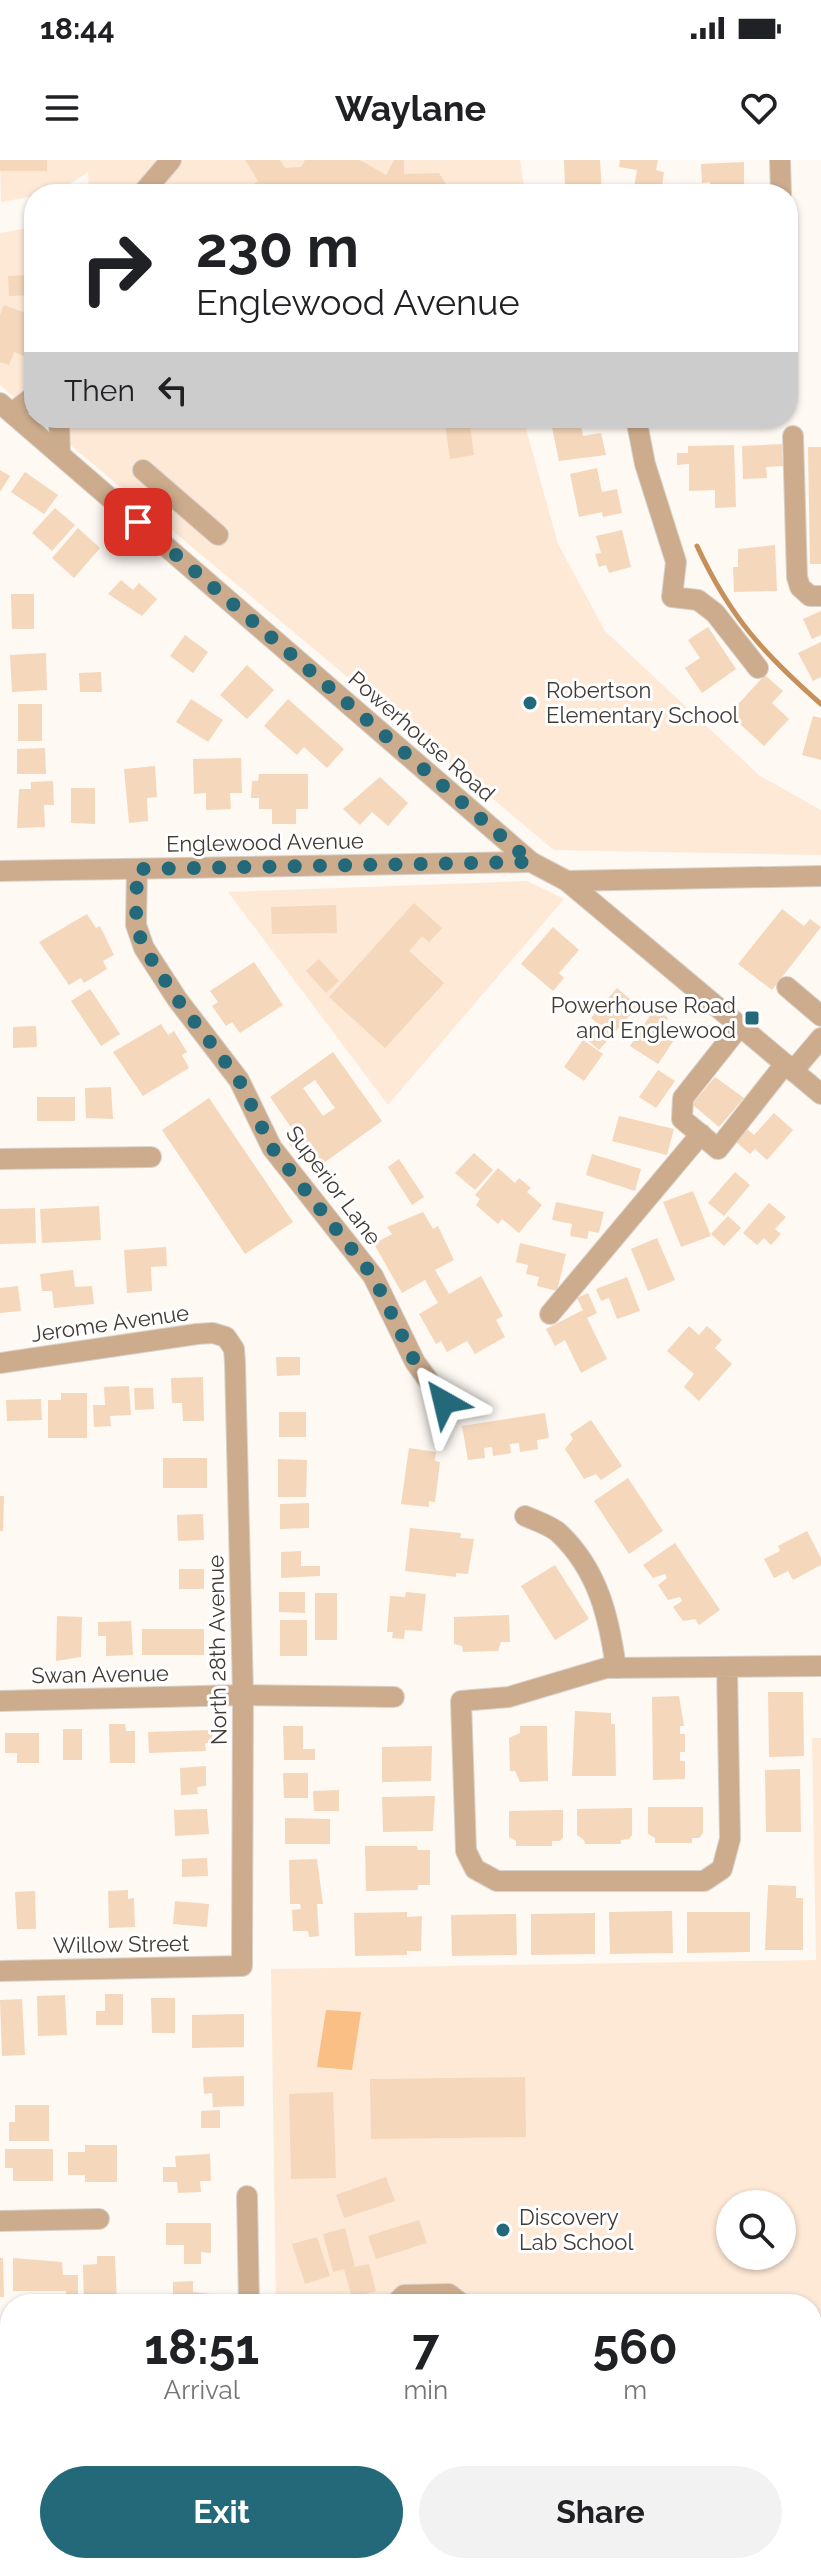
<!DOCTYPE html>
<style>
:root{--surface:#fff;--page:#f2f2f2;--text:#202124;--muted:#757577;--accent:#246979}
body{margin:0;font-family:Raleway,sans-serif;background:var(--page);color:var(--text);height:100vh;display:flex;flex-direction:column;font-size:30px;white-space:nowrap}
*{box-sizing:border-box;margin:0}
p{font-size:26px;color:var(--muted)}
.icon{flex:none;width:44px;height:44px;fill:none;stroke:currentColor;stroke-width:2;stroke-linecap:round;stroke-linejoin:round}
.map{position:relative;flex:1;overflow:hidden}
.side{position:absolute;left:0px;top:2134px;width:822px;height:280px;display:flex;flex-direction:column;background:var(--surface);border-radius:32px 32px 0 0;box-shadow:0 2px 6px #0004}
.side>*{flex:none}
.banner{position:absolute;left:24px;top:24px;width:774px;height:244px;border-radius:32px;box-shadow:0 2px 6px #0004;background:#fff;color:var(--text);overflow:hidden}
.tools{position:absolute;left:716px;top:2030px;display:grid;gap:16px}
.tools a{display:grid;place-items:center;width:80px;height:80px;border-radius:50%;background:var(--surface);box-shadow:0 2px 6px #0004;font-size:40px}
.pin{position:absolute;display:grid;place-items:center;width:68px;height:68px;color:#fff;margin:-34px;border-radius:16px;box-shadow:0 4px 12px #0006}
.me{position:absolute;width:88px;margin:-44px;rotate:323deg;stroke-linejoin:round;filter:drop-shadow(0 0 6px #0008)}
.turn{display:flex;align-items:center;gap:28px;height:168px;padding:0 40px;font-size:36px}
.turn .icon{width:104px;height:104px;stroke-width:2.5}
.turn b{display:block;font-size:56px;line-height:68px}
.then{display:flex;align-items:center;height:76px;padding:0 40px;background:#0003;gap:16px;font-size:30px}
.eta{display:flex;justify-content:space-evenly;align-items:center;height:136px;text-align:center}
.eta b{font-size:48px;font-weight:700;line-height:56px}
.button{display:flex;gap:16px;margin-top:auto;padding:16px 40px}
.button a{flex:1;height:92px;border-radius:48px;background:var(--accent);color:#fff;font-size:32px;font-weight:700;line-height:92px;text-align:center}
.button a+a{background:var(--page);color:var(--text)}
.status{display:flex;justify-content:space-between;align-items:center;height:56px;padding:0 40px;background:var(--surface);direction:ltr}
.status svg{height:22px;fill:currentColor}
header{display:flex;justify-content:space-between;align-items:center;height:104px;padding:0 40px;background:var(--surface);font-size:36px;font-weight:700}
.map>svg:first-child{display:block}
</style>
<div class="status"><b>18:44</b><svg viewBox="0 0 49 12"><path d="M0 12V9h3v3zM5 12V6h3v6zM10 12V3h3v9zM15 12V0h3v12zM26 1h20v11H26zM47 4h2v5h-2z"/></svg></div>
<header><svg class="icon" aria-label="menu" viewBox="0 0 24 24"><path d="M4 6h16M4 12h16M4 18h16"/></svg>Waylane<svg class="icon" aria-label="heart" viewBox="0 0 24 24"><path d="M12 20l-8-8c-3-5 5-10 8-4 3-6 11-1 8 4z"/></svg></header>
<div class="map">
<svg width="821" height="2414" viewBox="0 0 821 2414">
<rect width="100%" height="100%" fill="#fef9f3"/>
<g fill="#fee9d6" fill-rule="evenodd">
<polygon points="0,0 520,0 525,34 89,34 88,12 58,32 1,42"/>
<polygon points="34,67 34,255 0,225 0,73"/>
<polygon points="38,258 523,258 558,384 605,471 760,616 821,650 821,695 554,690"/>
<polygon points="527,721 564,739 388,945 228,732"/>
<path d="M812,1578H821V2330H812V2144H276L271,1809L816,1800ZM730,2044H782V2096H730Z"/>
</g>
<polygon fill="#f9bf85" points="326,1850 361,1852 352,1910 317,1907"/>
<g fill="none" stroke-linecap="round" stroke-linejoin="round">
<path stroke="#c5905a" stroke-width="5" d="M697,386C730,457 763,493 821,544"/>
</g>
<g fill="#f5d7bb" fill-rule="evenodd">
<rect x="0" y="0" width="47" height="11"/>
<polygon points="245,0 280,0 285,8 301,7 305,0 360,0 386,15 394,0 404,0 404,14 439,13 452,34 157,34 157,31 247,29 258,21"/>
<polygon points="564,0 600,0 602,34 584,34 584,25 565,26"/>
<polygon points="620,0 658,0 656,10 664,12 661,34 633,34 637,10 619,7"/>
<polygon points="744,2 744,24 738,25 738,34 710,34 710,22 702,23 701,4"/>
<polygon points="34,115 34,135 9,136 8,116"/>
<polygon points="4,145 31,155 24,171 34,175 31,199 14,192 9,205 0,202 0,155"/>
<polygon points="71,258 99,258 99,266 71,267"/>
<polygon points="444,258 469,258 474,295 450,299"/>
<polygon points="550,258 579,258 583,276 601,273 606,295 559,301"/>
<polygon points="782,284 783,306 766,307 767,318 743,319 742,286"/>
<polygon points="734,285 736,347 715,348 715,330 689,331 689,304 677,305 677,293 688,293 688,286"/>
<polygon points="808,287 821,287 821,404 810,404"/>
<polygon points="597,308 602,332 617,329 622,353 603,357 602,352 579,357 570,314"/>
<polygon points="0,310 10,316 0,332"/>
<polygon points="25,312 58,335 44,354 11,332"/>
<polygon points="55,348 75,365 52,391 32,373"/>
<polygon points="78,368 100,388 74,418 52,398"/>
<polygon points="622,370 631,407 609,413 606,405 599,407 595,394 601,393 596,376"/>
<polygon points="775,385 777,431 734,432 733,407 738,407 738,389"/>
<polygon points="121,420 133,430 139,423 157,439 142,456 108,434"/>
<polygon points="11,434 34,434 34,469 12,469"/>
<polygon points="821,451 821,475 812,479 803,459"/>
<polygon points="708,467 736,509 702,533 685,508 700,498 688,480"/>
<polygon points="185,475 208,492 193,513 170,496"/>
<polygon points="821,482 821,517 813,521 798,493"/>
<polygon points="46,493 47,530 12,532 10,495"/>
<polygon points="247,505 274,530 247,559 220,535"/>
<polygon points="101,512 102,532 80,532 79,513"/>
<polygon points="765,515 783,531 772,543 789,559 764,586 729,554"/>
<polygon points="191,539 223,560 208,582 176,562"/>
<polygon points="288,539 344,589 327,608 304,587 297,595 264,566"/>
<rect x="18" y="544" width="24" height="37"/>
<polygon points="813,556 821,558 821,600 802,595"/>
<polygon points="45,588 46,614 17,614 17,589"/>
<polygon points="241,598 242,633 230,633 231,649 206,650 206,633 194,634 193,599"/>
<polygon points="155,606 157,637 147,638 148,661 129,663 124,609"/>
<polygon points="259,614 308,614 308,649 296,649 296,664 272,664 272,649 259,649 259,638 251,638 252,621 258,621"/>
<polygon points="380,617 408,643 388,666 372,652 360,665 343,649"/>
<polygon points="53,621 54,645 44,645 45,667 17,668 19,629 31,629 31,622"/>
<polygon points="71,628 95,628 95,664 71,663"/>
<polygon points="414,743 442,768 429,782 422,776 409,791 444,823 385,888 329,837"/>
<polygon points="336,745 337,773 272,774 271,747"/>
<polygon points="782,749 804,766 810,759 821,767 772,830 738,804"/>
<polygon points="87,754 96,768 100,766 114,795 103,801 107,809 84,823 81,818 69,825 39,782"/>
<polygon points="553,767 579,790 559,813 564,818 553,831 521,804"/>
<polygon points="319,799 339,821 326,833 306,811"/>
<polygon points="254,802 283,845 240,873 232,862 226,866 212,846 218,842 210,831"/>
<polygon points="617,828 638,846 599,890 585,878 598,864 591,858"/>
<polygon points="90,829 120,874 101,886 71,841"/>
<polygon points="655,848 668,858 662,868 676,877 658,904 630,886"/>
<polygon points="161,864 168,875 174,871 187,892 182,895 189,908 143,936 113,892"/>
<polygon points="36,866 37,887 13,888 13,867"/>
<polygon points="583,880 603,894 584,921 564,907"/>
<path d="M333,892L382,961L314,1010L298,987L294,990L288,982L297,976L270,937ZM315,920L335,948L323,956L303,928Z"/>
<polygon points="658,910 675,921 656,948 639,937"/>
<polygon points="715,917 744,938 719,967 692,944"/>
<polygon points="111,927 113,959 86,958 85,928"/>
<rect x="37" y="937" width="38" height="24"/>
<polygon points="209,938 293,1062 245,1094 162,970"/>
<polygon points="774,953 793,970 767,1000 755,989 750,994 735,981 747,969 754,975"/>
<polygon points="619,956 674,969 667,995 612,981"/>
<polygon points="474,993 493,1010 475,1030 455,1013"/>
<polygon points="592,994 641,1009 635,1031 586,1015"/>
<polygon points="399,999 424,1037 412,1045 388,1007"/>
<polygon points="498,1008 515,1023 519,1018 531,1028 527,1032 542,1045 519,1073 502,1059 498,1064 476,1045 480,1039 475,1035"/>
<polygon points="735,1012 750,1025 724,1056 708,1043"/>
<polygon points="693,1031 711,1076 681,1087 663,1042"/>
<polygon points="556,1042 604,1052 599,1073 589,1071 587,1079 570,1076 572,1064 552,1060"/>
<polygon points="769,1043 786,1057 775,1069 781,1074 771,1085 764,1078 757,1085 743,1073"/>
<polygon points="99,1046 101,1080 42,1083 40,1049"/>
<polygon points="35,1048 36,1083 0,1084 0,1049"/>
<polygon points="423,1052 433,1069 438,1066 454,1100 435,1110 449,1134 481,1116 503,1156 496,1160 505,1177 475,1194 467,1181 447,1192 441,1181 436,1184 419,1154 438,1143 425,1120 402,1133 374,1084 392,1074 387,1067"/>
<polygon points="728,1056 741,1068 724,1086 711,1074"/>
<polygon points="657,1078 675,1120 648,1131 631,1089"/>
<polygon points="520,1083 566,1094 557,1131 537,1126 539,1117 526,1114 528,1105 516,1102"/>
<polygon points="166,1087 167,1106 151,1107 152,1131 127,1133 124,1090"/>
<polygon points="73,1110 75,1127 92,1126 94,1144 54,1148 52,1131 42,1131 40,1114"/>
<polygon points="627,1117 640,1151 617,1159 609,1138 601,1141 596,1129"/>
<polygon points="18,1126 21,1151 0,1153 0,1128"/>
<polygon points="588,1133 597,1153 587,1158 607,1199 581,1213 565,1180 555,1186 546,1169 583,1150 577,1138"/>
<polygon points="689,1166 699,1175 707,1166 722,1180 715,1188 732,1204 699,1241 684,1227 694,1214 667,1191"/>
<polygon points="276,1197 300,1197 300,1215 277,1216"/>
<polygon points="203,1217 204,1261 183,1261 182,1243 172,1243 171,1218"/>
<polygon points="129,1226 131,1255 110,1256 111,1266 94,1267 93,1245 105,1245 104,1227"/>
<polygon points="134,1228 153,1228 154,1249 135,1250"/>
<polygon points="61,1233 87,1233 87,1278 48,1278 48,1240 61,1240"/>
<polygon points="41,1239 42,1260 7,1261 6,1240"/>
<rect x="279" y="1252" width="27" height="25"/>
<polygon points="545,1253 549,1278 537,1280 538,1289 520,1292 519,1283 510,1284 511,1293 493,1296 492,1287 484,1288 485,1298 468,1300 462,1266"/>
<polygon points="591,1260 622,1306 601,1320 596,1314 584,1319 565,1289 573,1279 570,1274"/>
<polygon points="409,1288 436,1292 435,1301 440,1302 435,1342 429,1341 429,1347 401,1344"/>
<rect x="163" y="1298" width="44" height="30"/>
<polygon points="278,1299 307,1300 306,1337 278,1337"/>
<polygon points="628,1318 663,1371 629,1394 594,1341"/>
<polygon points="0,1336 4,1336 3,1371 0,1371"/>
<polygon points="309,1343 309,1368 280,1369 280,1344"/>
<polygon points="203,1354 204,1380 178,1381 177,1355"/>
<polygon points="410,1368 461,1373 460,1378 474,1379 468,1414 456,1413 456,1417 405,1411"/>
<polygon points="807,1371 821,1398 821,1405 793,1420 788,1411 774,1418 764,1399 780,1391 778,1386"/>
<polygon points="675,1383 720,1450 699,1465 695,1459 683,1461 673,1447 682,1441 680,1437 668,1440 658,1425 667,1418 665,1414 653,1418 643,1405"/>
<polygon points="301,1391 301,1406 320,1406 320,1416 281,1418 281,1392"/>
<polygon points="555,1405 589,1459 555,1480 521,1426"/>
<rect x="179" y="1409" width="25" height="20"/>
<polygon points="279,1432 305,1432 305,1453 279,1452"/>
<polygon points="406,1432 426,1434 422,1471 405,1470 404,1479 392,1478 393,1472 387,1472 390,1436 405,1437"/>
<rect x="315" y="1433" width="22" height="47"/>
<polygon points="509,1455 510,1482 501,1482 498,1491 463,1492 462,1486 454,1484 454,1457"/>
<polygon points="57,1456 82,1457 81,1497 56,1501"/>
<rect x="280" y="1460" width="27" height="36"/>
<polygon points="131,1461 133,1495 106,1496 106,1476 98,1476 98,1462"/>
<rect x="142" y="1469" width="62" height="26"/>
<polygon points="768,1532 803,1532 804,1596 769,1597"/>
<polygon points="679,1536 684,1566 680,1566 680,1574 685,1574 685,1592 680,1592 680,1601 685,1601 685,1619 653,1620 652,1537"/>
<polygon points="575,1551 611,1553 611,1564 615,1564 616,1616 572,1616"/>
<polygon points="109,1564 125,1564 126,1571 135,1571 135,1603 110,1603"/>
<polygon points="283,1566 303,1566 303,1589 315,1589 315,1600 284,1600"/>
<polygon points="520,1566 547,1566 548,1621 520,1622 515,1611 510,1611 509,1578 520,1573"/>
<rect x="63" y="1569" width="19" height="31"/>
<polygon points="212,1570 213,1583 205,1583 206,1591 149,1593 148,1572"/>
<polygon points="5,1573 39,1573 39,1603 17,1603 17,1593 5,1593"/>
<polygon points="432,1586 431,1621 382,1622 382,1587"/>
<polygon points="206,1606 206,1626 197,1627 198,1634 181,1635 180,1608"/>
<polygon points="800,1609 801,1672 766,1672 765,1610"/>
<polygon points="283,1613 308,1613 308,1638 284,1638"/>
<polygon points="339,1630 339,1651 314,1651 313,1631"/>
<polygon points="435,1636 433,1671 383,1672 382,1637"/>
<polygon points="648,1647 703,1647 703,1673 699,1678 692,1678 692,1683 655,1683 655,1678 648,1674"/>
<polygon points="632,1648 632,1675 629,1679 621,1680 621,1684 585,1684 584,1680 577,1675 577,1649"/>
<polygon points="207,1649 209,1674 175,1676 174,1650"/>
<polygon points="563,1650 563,1677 560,1681 552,1681 552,1686 516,1686 516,1681 509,1677 509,1651"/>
<polygon points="285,1658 330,1659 330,1684 285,1684"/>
<polygon points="365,1686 417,1686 418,1690 430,1690 430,1725 418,1725 418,1730 366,1731"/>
<polygon points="207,1698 208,1716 182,1717 182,1699"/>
<polygon points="317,1699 323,1744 317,1744 319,1776 309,1777 308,1771 293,1771 292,1750 301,1749 300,1744 290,1744 289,1700"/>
<polygon points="768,1725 796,1726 796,1738 803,1738 803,1790 765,1790"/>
<polygon points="128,1730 128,1739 134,1738 135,1767 109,1768 108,1731"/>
<polygon points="35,1731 36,1769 17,1769 15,1732"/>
<polygon points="175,1741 209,1744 207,1767 173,1764"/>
<polygon points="672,1751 673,1793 610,1794 609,1752"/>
<polygon points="407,1752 407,1757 422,1756 421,1791 407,1791 407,1795 355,1796 354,1753"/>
<polygon points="687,1752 750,1752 750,1792 687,1793"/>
<polygon points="595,1753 595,1794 531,1795 531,1754"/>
<polygon points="516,1754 517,1795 452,1796 451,1755"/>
<polygon points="105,1834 123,1834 123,1865 96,1865 96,1851 105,1851"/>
<polygon points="65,1835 67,1875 38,1876 37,1836"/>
<polygon points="151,1838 175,1838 175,1873 152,1873"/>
<polygon points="22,1839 25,1895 2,1896 0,1840"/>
<polygon points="244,1854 244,1887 192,1888 192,1855"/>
<polygon points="244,1916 244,1946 213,1947 212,1933 204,1934 203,1917"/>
<polygon points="525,1917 526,1977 371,1979 370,1919"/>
<polygon points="333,1932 336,2018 291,2019 289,1934"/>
<polygon points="15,1945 49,1945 49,1981 9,1981 9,1962 15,1962"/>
<polygon points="220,1950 220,1968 201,1968 201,1951"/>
<polygon points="85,1985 117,1985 117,2022 85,2022 85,2015 68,2015 68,1992 85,1992"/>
<polygon points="5,1989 53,1989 53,2021 13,2021 13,2008 5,2008"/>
<polygon points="210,1994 211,2021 200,2021 201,2032 178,2033 177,2022 163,2022 163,2007 176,2007 175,1996"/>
<polygon points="386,2017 395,2041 344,2058 336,2035"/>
<polygon points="419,2060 427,2083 376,2099 368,2076"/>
<polygon points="166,2063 211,2063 211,2093 201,2092 201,2104 184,2104 184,2085 166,2085"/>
<polygon points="345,2068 355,2107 369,2104 376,2131 352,2138 344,2109 333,2112 323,2074"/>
<polygon points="317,2077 330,2116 305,2124 292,2084"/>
<polygon points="97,2096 115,2096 117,2144 84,2144 83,2105 97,2104"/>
<polygon points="0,2098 3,2098 4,2137 0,2137"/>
<polygon points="13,2098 62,2102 63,2115 78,2115 78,2135 66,2135 66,2131 13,2131"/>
<polygon points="193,2121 193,2132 220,2135 220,2144 173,2144 173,2122"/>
<rect x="289" y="2136" width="28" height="8"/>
<rect x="812" y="2237" width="9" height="76"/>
<polygon points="7,2394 10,2394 10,2404 42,2404 42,2414 6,2414"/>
<rect x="202" y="2404" width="58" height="10"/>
<rect x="488" y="2404" width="25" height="10"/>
<rect x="719" y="2404" width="66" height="10"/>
<rect x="788" y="2404" width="15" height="10"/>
<rect x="310" y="2405" width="46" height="9"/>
<rect x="367" y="2405" width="44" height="9"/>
</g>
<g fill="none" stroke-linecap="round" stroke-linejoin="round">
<defs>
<g id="minor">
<polyline points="780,0 781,34"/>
<polyline points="142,34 171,0"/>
<polyline points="0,243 531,702 567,721 821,934"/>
<polyline points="12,253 34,236"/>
<polyline points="59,258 60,294"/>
<polyline points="636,258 645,304 676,402 672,437 698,440 715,453 758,508"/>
<polyline points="793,276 797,417 800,427 810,436 821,436"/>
<polyline points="143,310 218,375"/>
<polyline points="137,709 136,765 144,788 177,839 239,920 272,988 373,1116 415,1202 444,1242"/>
<polyline points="0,711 531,702"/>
<polyline points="567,721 821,716"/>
<polyline points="787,827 821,856"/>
<polyline points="740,866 683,938 682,959 718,989 785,904"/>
<polyline points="793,911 821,878"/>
<polyline points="0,999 151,997"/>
<polyline points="550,1154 701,974"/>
<polyline points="0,1203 197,1174 213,1173 226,1177 234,1189 235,1203 243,1535 242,1806 0,1811"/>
<path d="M525,1356C536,1361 550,1365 559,1373C598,1410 609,1457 616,1508"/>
<polyline points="727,1507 730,1679 722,1709 704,1721 497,1721 475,1709 466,1691 461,1541 509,1537 606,1508 821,1506"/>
<polyline points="0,1541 243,1535 394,1537"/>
<polyline points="247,2036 249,2144"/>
<polyline points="0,2061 99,2059"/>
<polyline points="395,2144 404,2135 449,2134 462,2144"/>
<polyline points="812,2354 821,2354"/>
<polyline points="0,2366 10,2366"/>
<polyline points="295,2404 295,2414"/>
<polyline points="556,2404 556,2414"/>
</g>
</defs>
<use href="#minor" stroke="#d8d3cd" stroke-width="22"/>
<use href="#minor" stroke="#ccac8d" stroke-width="20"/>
</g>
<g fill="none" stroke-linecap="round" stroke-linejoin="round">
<polyline stroke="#246979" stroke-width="14" stroke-dasharray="0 25.2" points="138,362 531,702 137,709 136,765 144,788 177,839 239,920 272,988 373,1116 415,1202 444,1242"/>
</g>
<g fill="#246979" stroke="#fff" stroke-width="3">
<circle cx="530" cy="543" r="8"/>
<rect x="744" y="850" width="16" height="16" rx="4"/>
<circle cx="503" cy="2070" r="8"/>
</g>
<g text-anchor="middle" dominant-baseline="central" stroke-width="6" stroke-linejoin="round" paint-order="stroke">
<g font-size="22" fill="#413b36" stroke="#fff" text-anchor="start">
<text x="546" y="530">Robertson<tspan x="546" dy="25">Elementary School</tspan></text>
<text x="736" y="845" text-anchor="end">Powerhouse Road<tspan x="736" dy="25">and Englewood</tspan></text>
<text x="519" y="2057">Discovery<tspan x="519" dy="25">Lab School</tspan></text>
</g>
<g font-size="22" fill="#413b36" stroke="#fff">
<text transform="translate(422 576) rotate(41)">Powerhouse Road</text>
<text transform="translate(265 682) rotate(-1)">Englewood Avenue</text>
<text transform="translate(334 1025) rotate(53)">Superior Lane</text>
<text transform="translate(110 1163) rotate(-8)">Jerome Avenue</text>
<text transform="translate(217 1490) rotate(-91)">North 28th Avenue</text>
<text transform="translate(100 1514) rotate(-1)">Swan Avenue</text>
<text transform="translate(121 1784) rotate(-1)">Willow Street</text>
</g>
</g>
</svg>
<div class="tools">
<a><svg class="icon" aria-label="search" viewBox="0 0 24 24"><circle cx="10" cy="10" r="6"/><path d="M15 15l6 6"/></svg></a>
</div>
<div class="pin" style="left:138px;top:362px;background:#d93025"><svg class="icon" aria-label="arrive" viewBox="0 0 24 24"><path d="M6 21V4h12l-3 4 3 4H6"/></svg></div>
<svg class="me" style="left:444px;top:1242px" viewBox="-20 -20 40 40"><path d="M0-17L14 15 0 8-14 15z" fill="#246979" stroke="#fff" stroke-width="4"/></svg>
<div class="banner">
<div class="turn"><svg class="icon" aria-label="right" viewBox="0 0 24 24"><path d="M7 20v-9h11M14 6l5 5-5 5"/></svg><div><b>230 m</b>Englewood Avenue</div></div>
<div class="then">Then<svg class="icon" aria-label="left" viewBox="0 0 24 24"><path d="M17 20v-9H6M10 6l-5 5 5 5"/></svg></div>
</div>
<section class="side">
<div class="eta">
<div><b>18:51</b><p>Arrival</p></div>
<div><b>7</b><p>min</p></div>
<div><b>560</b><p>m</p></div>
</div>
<div class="button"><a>Exit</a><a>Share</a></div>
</section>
</div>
